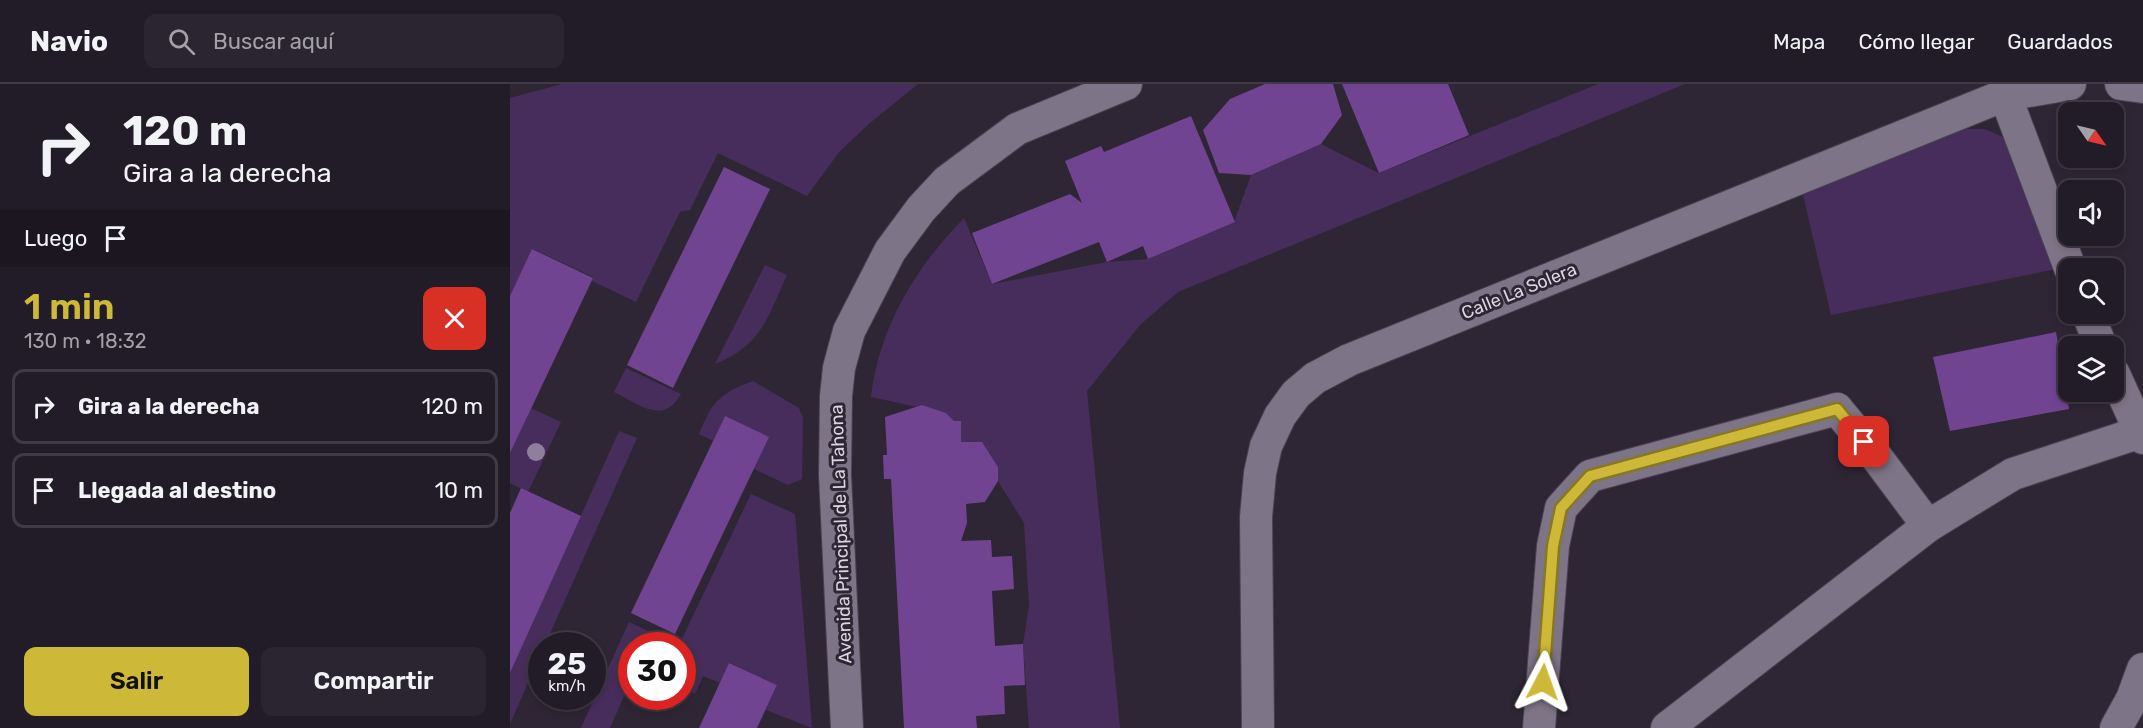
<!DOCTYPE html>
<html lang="es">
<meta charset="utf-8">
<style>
:root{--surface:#221c28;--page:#2a2530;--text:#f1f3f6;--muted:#a2a1a8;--line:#3f3a45;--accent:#ceb837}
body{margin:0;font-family:Rubik,sans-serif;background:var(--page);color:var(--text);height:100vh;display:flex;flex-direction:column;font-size:22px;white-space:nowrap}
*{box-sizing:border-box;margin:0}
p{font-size:20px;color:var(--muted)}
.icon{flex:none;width:33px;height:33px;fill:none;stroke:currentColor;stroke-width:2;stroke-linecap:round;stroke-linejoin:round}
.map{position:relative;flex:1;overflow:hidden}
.side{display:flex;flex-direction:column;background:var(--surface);width:510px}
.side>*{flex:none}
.banner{background:#221c28;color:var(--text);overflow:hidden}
.needle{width:39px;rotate:124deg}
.fabs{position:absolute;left:1548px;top:18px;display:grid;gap:12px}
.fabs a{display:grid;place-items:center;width:66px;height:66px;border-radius:12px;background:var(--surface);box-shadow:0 3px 9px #0003,0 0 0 2px var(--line);font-size:30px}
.speed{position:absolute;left:18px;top:548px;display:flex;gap:12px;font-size:30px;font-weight:700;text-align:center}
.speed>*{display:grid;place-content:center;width:78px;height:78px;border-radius:50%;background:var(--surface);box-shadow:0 3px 9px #0003,0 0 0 2px var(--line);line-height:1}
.speed small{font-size:15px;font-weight:400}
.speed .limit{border:9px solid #d22;background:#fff;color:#111}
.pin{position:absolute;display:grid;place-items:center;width:51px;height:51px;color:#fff;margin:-26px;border-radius:12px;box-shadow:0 3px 9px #0006}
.me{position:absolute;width:66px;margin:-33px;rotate:4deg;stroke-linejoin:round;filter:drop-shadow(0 0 4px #0008)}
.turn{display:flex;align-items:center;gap:21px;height:126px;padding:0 24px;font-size:27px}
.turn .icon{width:78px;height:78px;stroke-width:2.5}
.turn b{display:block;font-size:42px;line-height:51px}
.then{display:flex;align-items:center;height:57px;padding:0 24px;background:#0003;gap:12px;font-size:22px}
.round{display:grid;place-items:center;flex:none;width:63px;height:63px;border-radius:12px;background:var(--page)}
.head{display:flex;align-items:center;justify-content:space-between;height:102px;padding:0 24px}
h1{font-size:36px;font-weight:600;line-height:45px;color:var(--accent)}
.action{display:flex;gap:12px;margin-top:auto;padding:12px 24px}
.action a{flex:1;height:69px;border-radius:12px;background:var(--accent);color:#111;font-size:24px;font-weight:600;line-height:69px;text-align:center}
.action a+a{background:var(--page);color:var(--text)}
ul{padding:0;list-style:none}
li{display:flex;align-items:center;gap:18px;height:75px;margin:0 12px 9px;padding:0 12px;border:3px solid var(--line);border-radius:12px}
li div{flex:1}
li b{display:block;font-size:22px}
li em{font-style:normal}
header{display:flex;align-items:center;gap:36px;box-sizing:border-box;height:84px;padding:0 30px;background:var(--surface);border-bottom:2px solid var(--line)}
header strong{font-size:28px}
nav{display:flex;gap:33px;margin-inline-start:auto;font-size:21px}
.search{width:420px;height:54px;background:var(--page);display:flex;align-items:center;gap:15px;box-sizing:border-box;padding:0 21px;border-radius:12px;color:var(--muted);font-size:22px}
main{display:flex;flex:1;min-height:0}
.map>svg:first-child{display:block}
</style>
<header>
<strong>Navio</strong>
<div class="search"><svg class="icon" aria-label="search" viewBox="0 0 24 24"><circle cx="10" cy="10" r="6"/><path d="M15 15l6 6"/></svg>Buscar aquí</div>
<nav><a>Mapa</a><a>Cómo llegar</a><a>Guardados</a></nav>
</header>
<main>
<section class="side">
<div class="banner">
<div class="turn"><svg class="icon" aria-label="right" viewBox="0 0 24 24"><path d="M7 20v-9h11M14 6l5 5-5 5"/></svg><div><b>120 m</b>Gira a la derecha</div></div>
<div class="then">Luego<svg class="icon" aria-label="arrive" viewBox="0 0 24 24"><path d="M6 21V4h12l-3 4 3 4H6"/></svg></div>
</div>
<div class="head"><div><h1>1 min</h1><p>130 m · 18:32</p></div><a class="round" style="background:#d93025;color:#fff"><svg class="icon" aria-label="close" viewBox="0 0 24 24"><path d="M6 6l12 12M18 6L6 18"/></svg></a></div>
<ul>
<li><svg class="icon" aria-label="right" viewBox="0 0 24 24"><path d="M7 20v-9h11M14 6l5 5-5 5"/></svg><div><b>Gira a la derecha</b></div><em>120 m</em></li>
<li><svg class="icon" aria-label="arrive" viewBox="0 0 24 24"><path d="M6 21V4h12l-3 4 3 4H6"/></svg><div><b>Llegada al destino</b></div><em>10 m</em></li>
</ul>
<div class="action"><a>Salir</a><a>Compartir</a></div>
</section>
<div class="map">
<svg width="1633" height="644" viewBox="0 0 1633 644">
<rect width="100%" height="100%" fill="#2e2635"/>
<g fill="#472d5b">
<polygon points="52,0 408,0 360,39 330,67 297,112 208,69 180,126 170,128 126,218 82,197 83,193 23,165 0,212 0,14"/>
<path d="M1088,0H1175L668,208L630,241L577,307L610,644H519L513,560L519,522L514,439L488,397V383L451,358V337H444L436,329L361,313C369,243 406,183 454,134L482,200L597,178L638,175L724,138L741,91L811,60L869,89Z"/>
<polygon points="1448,45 1475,45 1497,55 1546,185 1321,231 1293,111 1335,91"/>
<path d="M255,181L277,191C257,234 252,261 205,280Z"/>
<path d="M116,284L171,310C153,342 129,320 104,308Z"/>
<path d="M243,297L289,324L293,334L292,395L278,401L244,385L215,332L203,357L189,350C202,318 210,309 243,297Z"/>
<polygon points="21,324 51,338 18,408 0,399 0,369"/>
<polygon points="109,347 127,354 35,561 32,561 31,569 0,640 0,589"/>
<polygon points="241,410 285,430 302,644 256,626 267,601 220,579 210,599 193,592 185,610 173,604 172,561 122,561 121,596 100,644 71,644 119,538 169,561"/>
</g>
<g fill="#714491">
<polygon points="755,0 823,0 832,31 811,60 741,91 709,89 693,46 720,15"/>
<polygon points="832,0 938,0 959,51 869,89"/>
<polygon points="681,32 725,138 638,175 633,162 597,178 589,158 482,200 462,149 560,110 572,119 555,77 591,62 594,68"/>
<polygon points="214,83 260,105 163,304 117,281"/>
<polygon points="22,165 83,194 0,369 0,212"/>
<polygon points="1546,248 1559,325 1440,347 1423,273"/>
<polygon points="412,321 436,329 444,337 451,337 451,358 472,358 488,383 488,397 475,418 456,420 457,439 451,457 481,456 482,473 502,472 504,505 482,507 485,562 513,560 515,601 494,602 495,630 466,632 467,644 394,644 381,395 374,395 373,371 377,371 375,333"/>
<polygon points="215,332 259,353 165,550 121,529"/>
<polygon points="11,404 71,432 0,589 0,429"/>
<polygon points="219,579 267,601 247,644 189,644"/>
</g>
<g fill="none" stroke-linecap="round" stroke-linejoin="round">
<defs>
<g id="minor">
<polyline points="1611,0 1633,3"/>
<polyline points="1495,11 1560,184"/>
<polyline points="1578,230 1591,262"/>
<polyline points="1604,290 1633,354"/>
<polyline points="337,644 325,391 326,312 329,284 339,247 380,167 411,125 437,97 507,45 616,0"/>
<polyline points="748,644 746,433 750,389 756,362 770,332 786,310 805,294 839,276 1495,11 1560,0"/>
<polyline points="1029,644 1043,462 1051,424 1080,392 1327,325 1368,375 1418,442"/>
<polyline points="1157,644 1418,442 1503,390 1631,348"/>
<polyline points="1606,644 1622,615 1633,585"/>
</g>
</defs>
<use href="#minor" stroke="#49424f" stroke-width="34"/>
<use href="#minor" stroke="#7e7487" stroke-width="32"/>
</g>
<circle fill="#8f7f9d" cx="26" cy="368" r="9"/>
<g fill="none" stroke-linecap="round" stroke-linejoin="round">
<defs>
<polyline id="route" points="1033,598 1043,462 1051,424 1080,392 1327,325 1354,358"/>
</defs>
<use href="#route" stroke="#867824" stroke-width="15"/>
<use href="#route" stroke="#ceb837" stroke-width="10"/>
</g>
<g text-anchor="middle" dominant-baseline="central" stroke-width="6" stroke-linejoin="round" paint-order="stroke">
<g font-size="18" fill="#dad5df" stroke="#2e2635">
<text transform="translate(1009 207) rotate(-22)">Calle La Solera</text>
<text transform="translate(331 450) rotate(-92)">Avenida Principal de La Tahona</text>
</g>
</g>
</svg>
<div class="fabs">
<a><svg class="needle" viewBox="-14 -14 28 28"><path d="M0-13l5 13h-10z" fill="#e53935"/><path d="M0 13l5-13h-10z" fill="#a2a1a8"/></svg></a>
<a><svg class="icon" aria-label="sound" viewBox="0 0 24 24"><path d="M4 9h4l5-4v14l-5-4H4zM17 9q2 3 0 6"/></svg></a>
<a><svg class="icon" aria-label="search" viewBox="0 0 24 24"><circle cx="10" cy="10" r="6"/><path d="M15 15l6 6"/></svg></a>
<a><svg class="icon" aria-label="layers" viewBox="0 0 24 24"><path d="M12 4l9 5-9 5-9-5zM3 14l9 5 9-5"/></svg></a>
</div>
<div class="speed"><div>25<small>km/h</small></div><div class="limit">30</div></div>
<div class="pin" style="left:1354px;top:358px;background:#d93025"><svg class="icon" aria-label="arrive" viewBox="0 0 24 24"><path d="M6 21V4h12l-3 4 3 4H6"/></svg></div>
<svg class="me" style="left:1033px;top:598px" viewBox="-20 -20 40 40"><path d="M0-17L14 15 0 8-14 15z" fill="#ceb837" stroke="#fff" stroke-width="4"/></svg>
</div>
</main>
